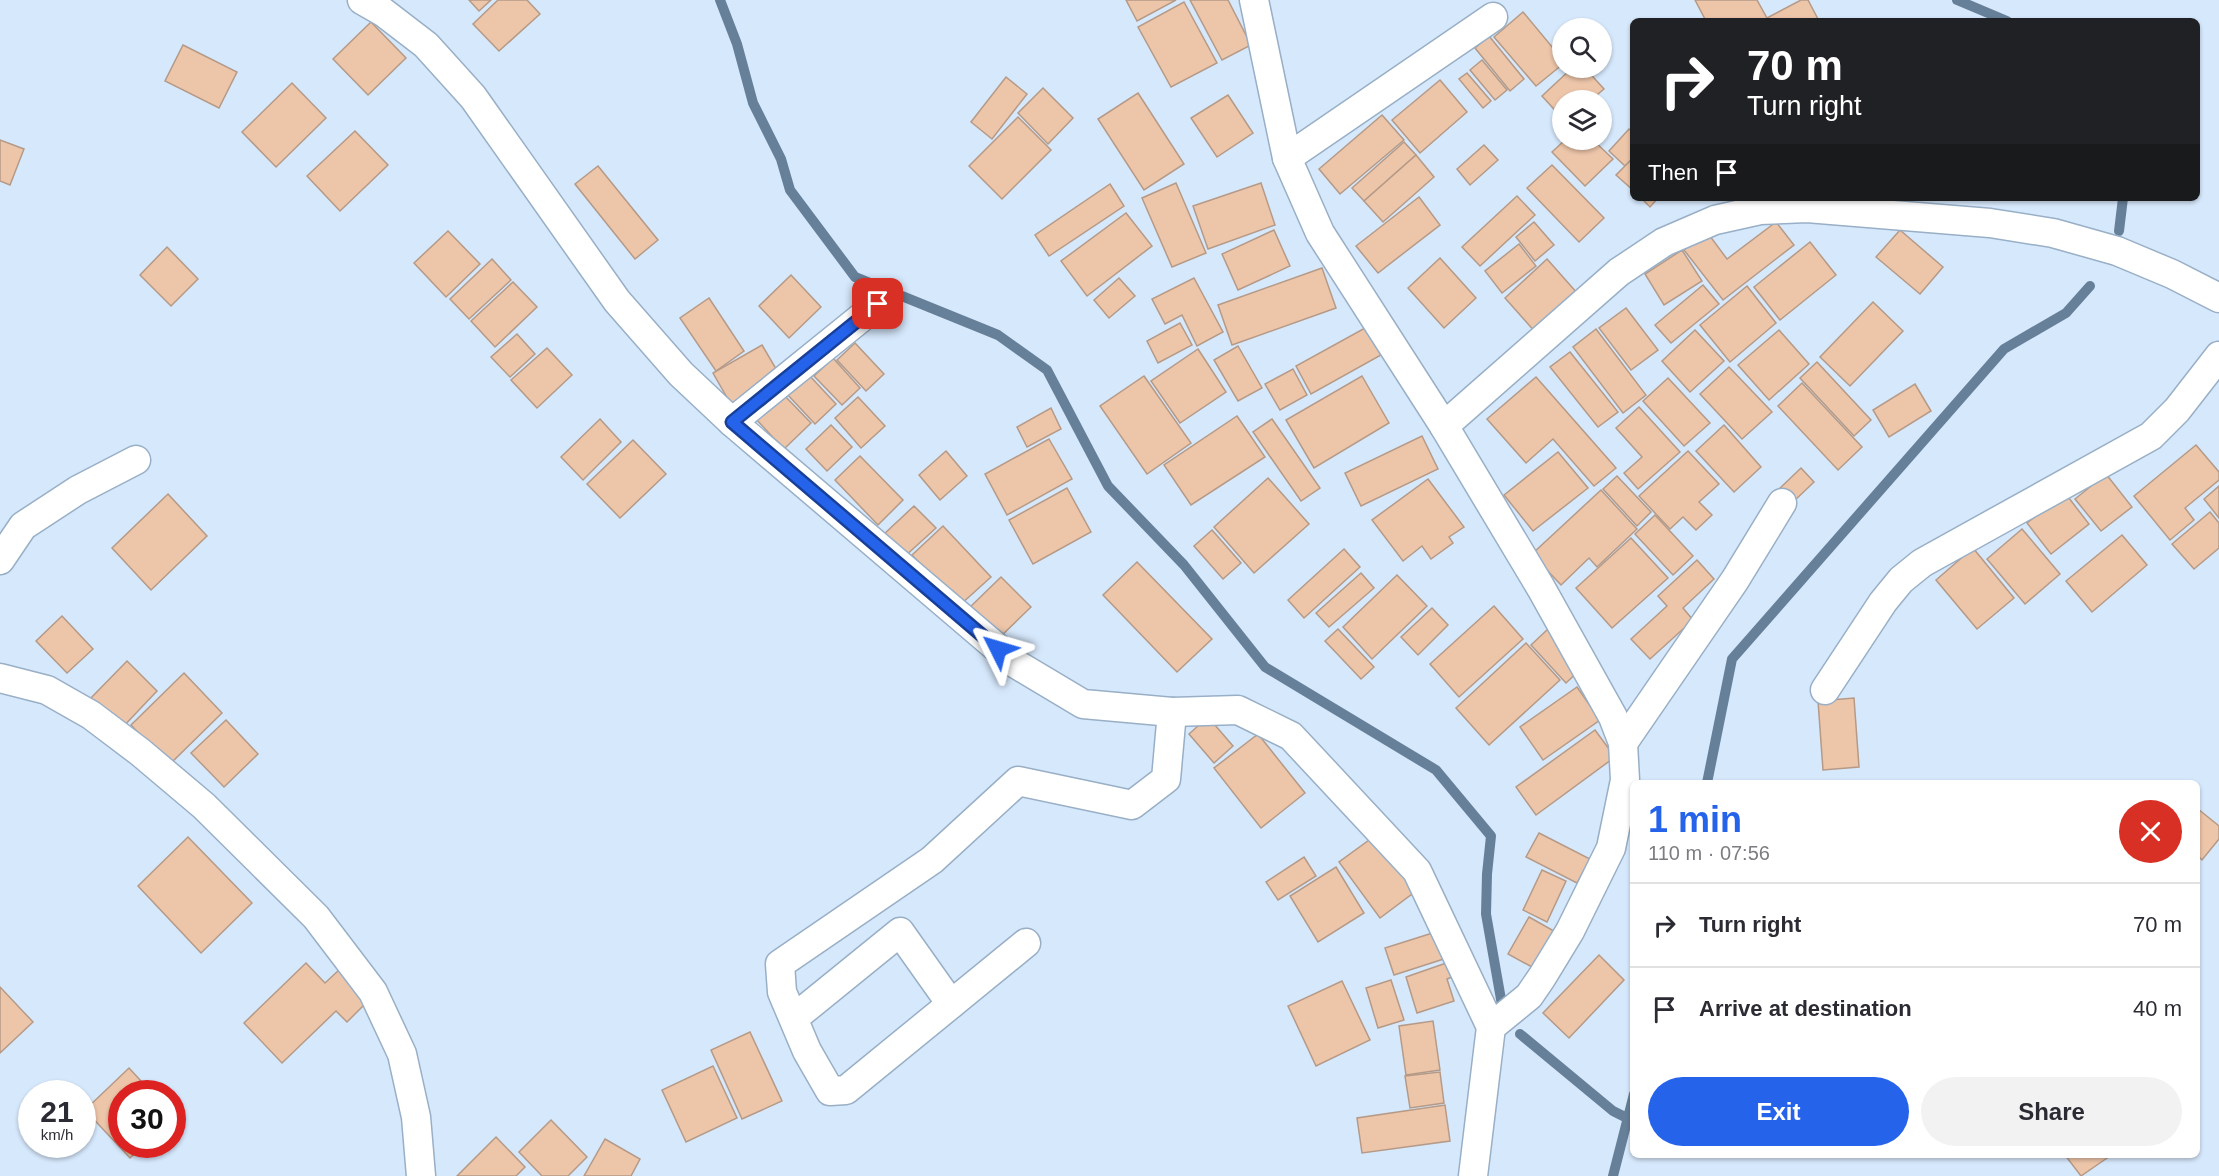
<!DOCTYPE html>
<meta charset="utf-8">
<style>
:root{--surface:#fff;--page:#f2f2f3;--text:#2b2b33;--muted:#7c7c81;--line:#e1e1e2;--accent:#2563eb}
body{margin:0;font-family:Helvetica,sans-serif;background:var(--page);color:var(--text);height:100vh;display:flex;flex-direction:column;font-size:22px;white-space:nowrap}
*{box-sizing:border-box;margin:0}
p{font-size:20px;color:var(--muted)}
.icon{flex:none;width:33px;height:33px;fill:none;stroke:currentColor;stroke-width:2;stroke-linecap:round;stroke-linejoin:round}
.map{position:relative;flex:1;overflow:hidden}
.sheet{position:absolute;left:1630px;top:780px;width:570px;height:378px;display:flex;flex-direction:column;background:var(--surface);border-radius:9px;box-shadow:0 2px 4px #0004}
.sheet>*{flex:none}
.banner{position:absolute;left:1630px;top:18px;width:570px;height:183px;border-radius:9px;box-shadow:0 2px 4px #0004;background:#202124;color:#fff;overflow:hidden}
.tools{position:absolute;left:1552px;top:18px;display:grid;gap:12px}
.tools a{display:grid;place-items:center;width:60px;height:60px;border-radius:50%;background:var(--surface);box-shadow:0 2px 4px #0004;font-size:30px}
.speed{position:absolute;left:18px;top:1080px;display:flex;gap:12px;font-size:30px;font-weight:700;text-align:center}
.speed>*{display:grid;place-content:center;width:78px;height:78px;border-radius:50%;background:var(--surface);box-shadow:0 2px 4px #0004;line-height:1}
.speed small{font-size:15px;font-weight:400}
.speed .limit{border:9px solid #d22;background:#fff;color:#111}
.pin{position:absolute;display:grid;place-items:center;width:51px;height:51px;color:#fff;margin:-26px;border-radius:12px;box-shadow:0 3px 9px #0006}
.me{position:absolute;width:66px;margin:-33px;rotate:310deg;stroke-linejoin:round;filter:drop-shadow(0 0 4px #0008)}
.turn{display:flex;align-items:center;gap:21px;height:126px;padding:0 18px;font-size:27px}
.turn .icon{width:78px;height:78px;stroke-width:2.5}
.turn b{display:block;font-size:42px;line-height:51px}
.then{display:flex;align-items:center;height:57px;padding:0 18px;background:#0003;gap:12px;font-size:22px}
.round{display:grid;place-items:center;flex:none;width:63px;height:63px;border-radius:32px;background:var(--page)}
.headline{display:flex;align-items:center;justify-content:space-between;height:102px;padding:0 18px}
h1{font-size:36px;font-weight:700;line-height:45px;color:var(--accent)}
.primary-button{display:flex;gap:12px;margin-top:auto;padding:12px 18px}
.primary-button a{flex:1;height:69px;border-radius:36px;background:var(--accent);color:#fff;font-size:24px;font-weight:700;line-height:69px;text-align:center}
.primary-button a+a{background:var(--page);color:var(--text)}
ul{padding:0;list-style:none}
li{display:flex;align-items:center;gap:18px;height:84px;padding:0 18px;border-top:2px solid var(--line)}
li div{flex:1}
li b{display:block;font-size:22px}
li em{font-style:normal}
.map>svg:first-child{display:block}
</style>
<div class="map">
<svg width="2219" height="1176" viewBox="0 0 2219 1176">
<rect width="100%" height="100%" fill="#d6e8fc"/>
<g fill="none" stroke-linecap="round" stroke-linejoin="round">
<g stroke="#678099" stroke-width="10">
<polyline points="720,0 737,44 753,103 781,159 790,190 855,277 998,335 1047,370 1108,486 1184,565 1265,667 1436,770 1491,836 1487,874 1486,914 1502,1005"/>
<polyline points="1957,0 2007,21"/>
<polyline points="2119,231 2123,198"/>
<polyline points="1707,783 1732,659 2004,349 2066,313 2090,286"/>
<polyline points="1520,1034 1613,1111 1627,1118"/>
<polyline points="1613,1176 1634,1094"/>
</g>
</g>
<g fill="#edc5a9" stroke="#b59a87" stroke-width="1.5">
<polygon points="469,0 491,0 479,11"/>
<polygon points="498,0 527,0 540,14 499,51 473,24"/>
<polygon points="1126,0 1176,0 1137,21"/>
<polygon points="1190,0 1228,0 1251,45 1222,60"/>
<polygon points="1695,0 1757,0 1767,18 1801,0 1808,0 1819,21 1706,21"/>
<polygon points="1184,2 1217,63 1171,87 1138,27"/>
<polygon points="1523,12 1563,60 1563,64 1536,86 1494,37"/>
<polygon points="371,22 406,58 368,95 333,59"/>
<polygon points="1489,36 1524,79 1510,91 1475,48"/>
<polygon points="183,45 237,72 219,108 165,81"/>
<polygon points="1482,60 1507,90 1495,100 1470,70"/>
<polygon points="1572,68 1585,68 1604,89 1591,100 1563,100 1563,119 1542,96"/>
<polygon points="1467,73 1491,101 1483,108 1459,79"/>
<polygon points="1006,77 1027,94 992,139 971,122"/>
<polygon points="1440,80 1467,112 1420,153 1392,120"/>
<polygon points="292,83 326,118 276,167 242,132"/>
<polygon points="1043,88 1073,118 1048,144 1018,113"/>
<polygon points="1138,93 1184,164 1144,190 1098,119"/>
<polygon points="1228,95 1253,133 1217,157 1191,118"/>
<polygon points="1382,115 1404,140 1340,194 1319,169"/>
<polygon points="1018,117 1051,150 1002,199 969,166"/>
<polygon points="1629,129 1634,133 1634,157 1625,166 1609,151"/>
<polygon points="355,131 388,165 340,211 307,176"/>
<polygon points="0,140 24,149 10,185 0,181"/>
<polygon points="1565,140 1593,140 1613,159 1585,186 1552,152"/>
<polygon points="1404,142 1416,155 1364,201 1352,188"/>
<polygon points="1484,145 1498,160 1470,185 1457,169"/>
<polygon points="1416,155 1434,177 1383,222 1364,201"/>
<polygon points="1634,157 1634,191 1616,175"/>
<polygon points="1552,165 1604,218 1579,242 1527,188"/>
<polygon points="598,166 658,240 635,259 575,184"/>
<polygon points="1176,183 1206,253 1172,267 1142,198"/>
<polygon points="1261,183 1275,225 1208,249 1193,206"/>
<polygon points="1110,184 1124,206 1049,256 1035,235"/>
<polygon points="1517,196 1535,215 1480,266 1462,247"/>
<polygon points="1419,197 1440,225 1378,273 1356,246"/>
<polygon points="1641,198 1658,198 1650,207"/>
<polygon points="1126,213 1152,246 1087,296 1061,261"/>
<polygon points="1534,222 1554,245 1535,261 1516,237"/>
<polygon points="1776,222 1794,245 1723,300 1684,250 1707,232 1727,259"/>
<polygon points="1274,230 1290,266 1238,290 1222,254"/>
<polygon points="1900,230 1943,267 1920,294 1876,257"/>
<polygon points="448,231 480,264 446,297 414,263"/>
<polygon points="1810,242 1836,275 1780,320 1754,287"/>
<polygon points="1519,244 1536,266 1502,293 1485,271"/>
<polygon points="167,247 198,279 171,306 140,275"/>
<polygon points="1682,250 1702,281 1664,305 1645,274"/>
<polygon points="1440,258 1476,298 1444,328 1408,288"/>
<polygon points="492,259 511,280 469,319 450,299"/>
<polygon points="1547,259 1578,294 1536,333 1505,298"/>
<polygon points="1322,268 1336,308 1232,345 1218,305"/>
<polygon points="791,275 821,307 789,338 759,306"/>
<polygon points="1119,278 1135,296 1109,318 1094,300"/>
<polygon points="1194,278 1223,332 1197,346 1182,315 1165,324 1152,299"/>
<polygon points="513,282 537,307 495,347 471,321"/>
<polygon points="1703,285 1719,304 1671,343 1655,325"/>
<polygon points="1747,286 1776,323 1730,362 1700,325"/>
<polygon points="709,298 744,351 716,371 680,318"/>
<polygon points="1873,302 1903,331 1850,386 1820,357"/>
<polygon points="1626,308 1658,350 1631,370 1599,328"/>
<polygon points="1180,323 1192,345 1158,363 1147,341"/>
<polygon points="1365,328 1381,355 1311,394 1296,366"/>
<polygon points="1596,329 1646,395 1623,413 1573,347"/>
<polygon points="1695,330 1724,361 1690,392 1662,361"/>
<polygon points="1779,330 1809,364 1769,400 1738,365"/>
<polygon points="517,334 535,354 510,377 491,357"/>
<polygon points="855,343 884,374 866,391 837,360"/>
<polygon points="762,345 782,379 733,408 713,373"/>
<polygon points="1238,346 1262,388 1238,401 1214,360"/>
<polygon points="547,348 572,375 537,408 511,380"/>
<polygon points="1198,349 1226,392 1180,423 1151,381"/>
<polygon points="1570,352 1618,412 1598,427 1550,367"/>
<polygon points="833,358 860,388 842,405 814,376"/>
<polygon points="1817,362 1871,420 1854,436 1800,378"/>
<polygon points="1729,367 1772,412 1742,439 1700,394"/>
<polygon points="1293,369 1307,395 1280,410 1265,384"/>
<polygon points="808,374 836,404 815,424 787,394"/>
<polygon points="1144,376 1191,443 1147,474 1100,406"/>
<polygon points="1362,376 1389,423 1314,468 1286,420"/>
<polygon points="1536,377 1616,468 1594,486 1553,439 1526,463 1487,419"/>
<polygon points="1668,378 1710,423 1684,446 1643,401"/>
<polygon points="1802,383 1862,447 1838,470 1778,406"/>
<polygon points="1915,384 1931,411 1889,437 1873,410"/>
<polygon points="782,393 811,423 784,449 755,418"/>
<polygon points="858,397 885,426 861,448 835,418"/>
<polygon points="1639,407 1680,452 1638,489 1624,473 1642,457 1616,428"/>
<polygon points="1051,408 1061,429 1027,447 1017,427"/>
<polygon points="1237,416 1265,457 1191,505 1164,465"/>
<polygon points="600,419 621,442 583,480 561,457"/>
<polygon points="1272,419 1320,488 1301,501 1253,432"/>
<polygon points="831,425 852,447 827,471 806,449"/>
<polygon points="1724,425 1761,467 1734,492 1696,451"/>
<polygon points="1422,436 1438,469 1361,506 1345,473"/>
<polygon points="1049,439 1072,479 1007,515 985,474"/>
<polygon points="633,440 666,474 620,518 587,484"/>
<polygon points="2196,445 2219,472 2219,480 2185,508 2194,520 2170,540 2134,496"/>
<polygon points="946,451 967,476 940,500 919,475"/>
<polygon points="1688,451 1719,484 1699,502 1712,515 1696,530 1683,517 1670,529 1639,496"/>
<polygon points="1558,452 1588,488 1533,531 1504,495"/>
<polygon points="860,456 903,500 878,525 835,480"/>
<polygon points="1801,468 1814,482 1791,504 1778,490"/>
<polygon points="2106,474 2132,507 2101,531 2075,499"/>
<polygon points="1617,476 1651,512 1637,526 1603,489"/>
<polygon points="1268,478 1309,524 1254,573 1214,527"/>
<polygon points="1428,479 1464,527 1449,537 1453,543 1431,559 1422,546 1403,561 1372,520"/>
<polygon points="2219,486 2219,518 2204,499"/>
<polygon points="1067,488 1091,532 1033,564 1009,520"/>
<polygon points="1601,490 1637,529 1597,567 1589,558 1561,585 1532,554"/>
<polygon points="2065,493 2089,524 2051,554 2027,523"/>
<polygon points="168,494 207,536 151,590 112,548"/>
<polygon points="914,506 936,528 904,557 883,535"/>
<polygon points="2210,512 2219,523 2219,548 2194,569 2172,544"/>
<polygon points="1655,515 1693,556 1673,575 1635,534"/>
<polygon points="943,526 991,577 960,605 912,555"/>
<polygon points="2022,529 2060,574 2025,604 1987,559"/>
<polygon points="1212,530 1241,563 1223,579 1194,546"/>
<polygon points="2122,535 2147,565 2092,612 2066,581"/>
<polygon points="1631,538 1668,578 1612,628 1576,588"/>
<polygon points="1973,548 2014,598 1977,629 1936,580"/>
<polygon points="1344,549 1360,567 1304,618 1288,600"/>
<polygon points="1697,560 1714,579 1683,608 1693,620 1650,659 1631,639 1667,606 1658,596"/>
<polygon points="1137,562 1212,639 1177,672 1103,595"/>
<polygon points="1361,573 1374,588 1329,627 1316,613"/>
<polygon points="1397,575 1427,606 1372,659 1343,627"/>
<polygon points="1001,577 1031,607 996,641 967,610"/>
<polygon points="1494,606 1523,639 1459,697 1430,664"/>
<polygon points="1432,608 1448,625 1418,655 1401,637"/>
<polygon points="62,616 93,649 67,673 36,641"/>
<polygon points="1338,629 1374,667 1361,679 1325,641"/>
<polygon points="1548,629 1583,667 1566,683 1531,645"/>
<polygon points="1526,643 1560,680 1489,745 1456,708"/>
<polygon points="127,661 157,691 120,730 89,700"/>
<polygon points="184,673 222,713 169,765 131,725"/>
<polygon points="1577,687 1600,720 1543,760 1520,727"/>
<polygon points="1854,698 1859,767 1823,770 1818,701"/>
<polygon points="1208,717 1233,746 1214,763 1189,734"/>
<polygon points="226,720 258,754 224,787 191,753"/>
<polygon points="1595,730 1615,757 1536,815 1516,787"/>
<polygon points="1258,734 1305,793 1261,828 1214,768"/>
<polygon points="2198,809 2219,826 2219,839 2202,860 2198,856"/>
<polygon points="1539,833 1590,859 1577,883 1526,857"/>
<polygon points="1376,835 1416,891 1380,918 1339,862"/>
<polygon points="188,837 252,903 201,953 138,886"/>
<polygon points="1304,857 1316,876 1278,900 1266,882"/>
<polygon points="1336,867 1364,913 1318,942 1290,896"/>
<polygon points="1542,870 1566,881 1547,922 1523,910"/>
<polygon points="1529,917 1561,935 1541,972 1508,954"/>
<polygon points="1442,930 1450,957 1394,975 1385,948"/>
<polygon points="1599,955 1624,980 1569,1038 1543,1013"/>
<polygon points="1452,961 1457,975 1447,979 1454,1001 1417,1013 1406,977"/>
<polygon points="306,963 325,983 340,969 369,1000 347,1022 336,1011 282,1063 244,1023"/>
<polygon points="1391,980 1404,1020 1378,1028 1366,988"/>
<polygon points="1342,981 1370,1040 1316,1066 1288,1006"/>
<polygon points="0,987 33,1022 0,1053"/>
<polygon points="1433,1021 1440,1070 1406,1075 1399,1026"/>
<polygon points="750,1032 782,1101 742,1119 711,1050"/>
<polygon points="713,1066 737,1118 686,1142 662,1090"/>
<polygon points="129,1068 153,1094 122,1094 122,1144 145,1144 130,1158 85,1110"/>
<polygon points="1440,1072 1444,1103 1410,1108 1405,1076"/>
<polygon points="1445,1105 1450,1141 1362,1153 1357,1118"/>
<polygon points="551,1120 587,1157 568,1176 542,1176 519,1152"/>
<polygon points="496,1137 525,1167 516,1176 457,1176"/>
<polygon points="605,1139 640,1159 631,1176 584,1176"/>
<polygon points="2065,1155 2109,1155 2110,1156 2081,1176"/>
</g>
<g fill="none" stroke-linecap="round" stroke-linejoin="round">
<defs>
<g id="minor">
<polyline points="362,0 383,12 426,45 473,97 617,301 681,374 732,422 1016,664 1083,704 1172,712 1238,710 1291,736 1417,871 1491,1027 1473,1176"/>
<polyline points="1254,0 1287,158 1320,233 1444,426 1541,588 1613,717 1623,743 1625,780 1611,848 1570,931 1542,977 1529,996 1491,1027"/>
<polyline points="1287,158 1493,17"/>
<polyline points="732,422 878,304"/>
<polyline points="1444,426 1619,272 1664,242 1715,220 1760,210 1807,208 1990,223 2053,233 2117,251 2172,274 2219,298"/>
<polyline points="0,560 23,526 78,490 136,460"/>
<polyline points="0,678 47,690 91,715 140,752 204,806 316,917 373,992 402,1054 416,1117 421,1176"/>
<polyline points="1825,690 1883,602 1901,580 1922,563 2151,436 2177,410 2219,356"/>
<polyline points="1623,743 1735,580 1782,503"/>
<polyline points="1026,943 846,1090 830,1091 807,1051 782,992 780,964 932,860 1018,781 1132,805 1166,779 1172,712"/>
<polyline points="794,1018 900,932 951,1004"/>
</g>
</defs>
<use href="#minor" stroke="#98afc6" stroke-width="31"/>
<use href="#minor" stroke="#fff" stroke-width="28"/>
</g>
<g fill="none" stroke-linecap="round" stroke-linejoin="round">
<defs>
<polyline id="route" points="878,304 732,422 998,649"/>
</defs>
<use href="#route" stroke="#184099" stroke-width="15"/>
<use href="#route" stroke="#2563eb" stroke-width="10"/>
</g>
</svg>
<div class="tools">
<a><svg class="icon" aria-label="search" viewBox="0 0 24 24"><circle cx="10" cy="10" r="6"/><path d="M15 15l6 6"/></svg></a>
<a><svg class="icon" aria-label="layers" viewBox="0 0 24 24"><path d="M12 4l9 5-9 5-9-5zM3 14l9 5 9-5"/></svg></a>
</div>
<div class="speed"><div>21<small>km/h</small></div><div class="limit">30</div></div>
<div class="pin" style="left:878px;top:304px;background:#d93025"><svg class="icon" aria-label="arrive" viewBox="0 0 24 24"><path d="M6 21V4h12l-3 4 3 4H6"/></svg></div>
<svg class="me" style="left:998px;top:649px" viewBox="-20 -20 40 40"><path d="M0-17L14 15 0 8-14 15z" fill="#2563eb" stroke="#fff" stroke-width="4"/></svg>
<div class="banner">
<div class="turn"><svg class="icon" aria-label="right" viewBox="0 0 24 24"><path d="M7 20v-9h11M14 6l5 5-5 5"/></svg><div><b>70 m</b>Turn right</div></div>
<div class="then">Then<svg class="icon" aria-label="arrive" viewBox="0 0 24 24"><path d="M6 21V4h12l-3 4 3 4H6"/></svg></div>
</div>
<section class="sheet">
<div class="headline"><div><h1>1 min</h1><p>110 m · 07:56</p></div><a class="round" style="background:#d93025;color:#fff"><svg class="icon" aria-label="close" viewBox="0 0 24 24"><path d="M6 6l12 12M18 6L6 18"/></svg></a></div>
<ul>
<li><svg class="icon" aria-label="right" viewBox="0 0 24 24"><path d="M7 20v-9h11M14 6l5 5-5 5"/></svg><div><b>Turn right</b></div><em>70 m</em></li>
<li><svg class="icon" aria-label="arrive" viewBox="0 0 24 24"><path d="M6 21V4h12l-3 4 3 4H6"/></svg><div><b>Arrive at destination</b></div><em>40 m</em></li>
</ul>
<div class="primary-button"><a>Exit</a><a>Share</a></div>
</section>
</div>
